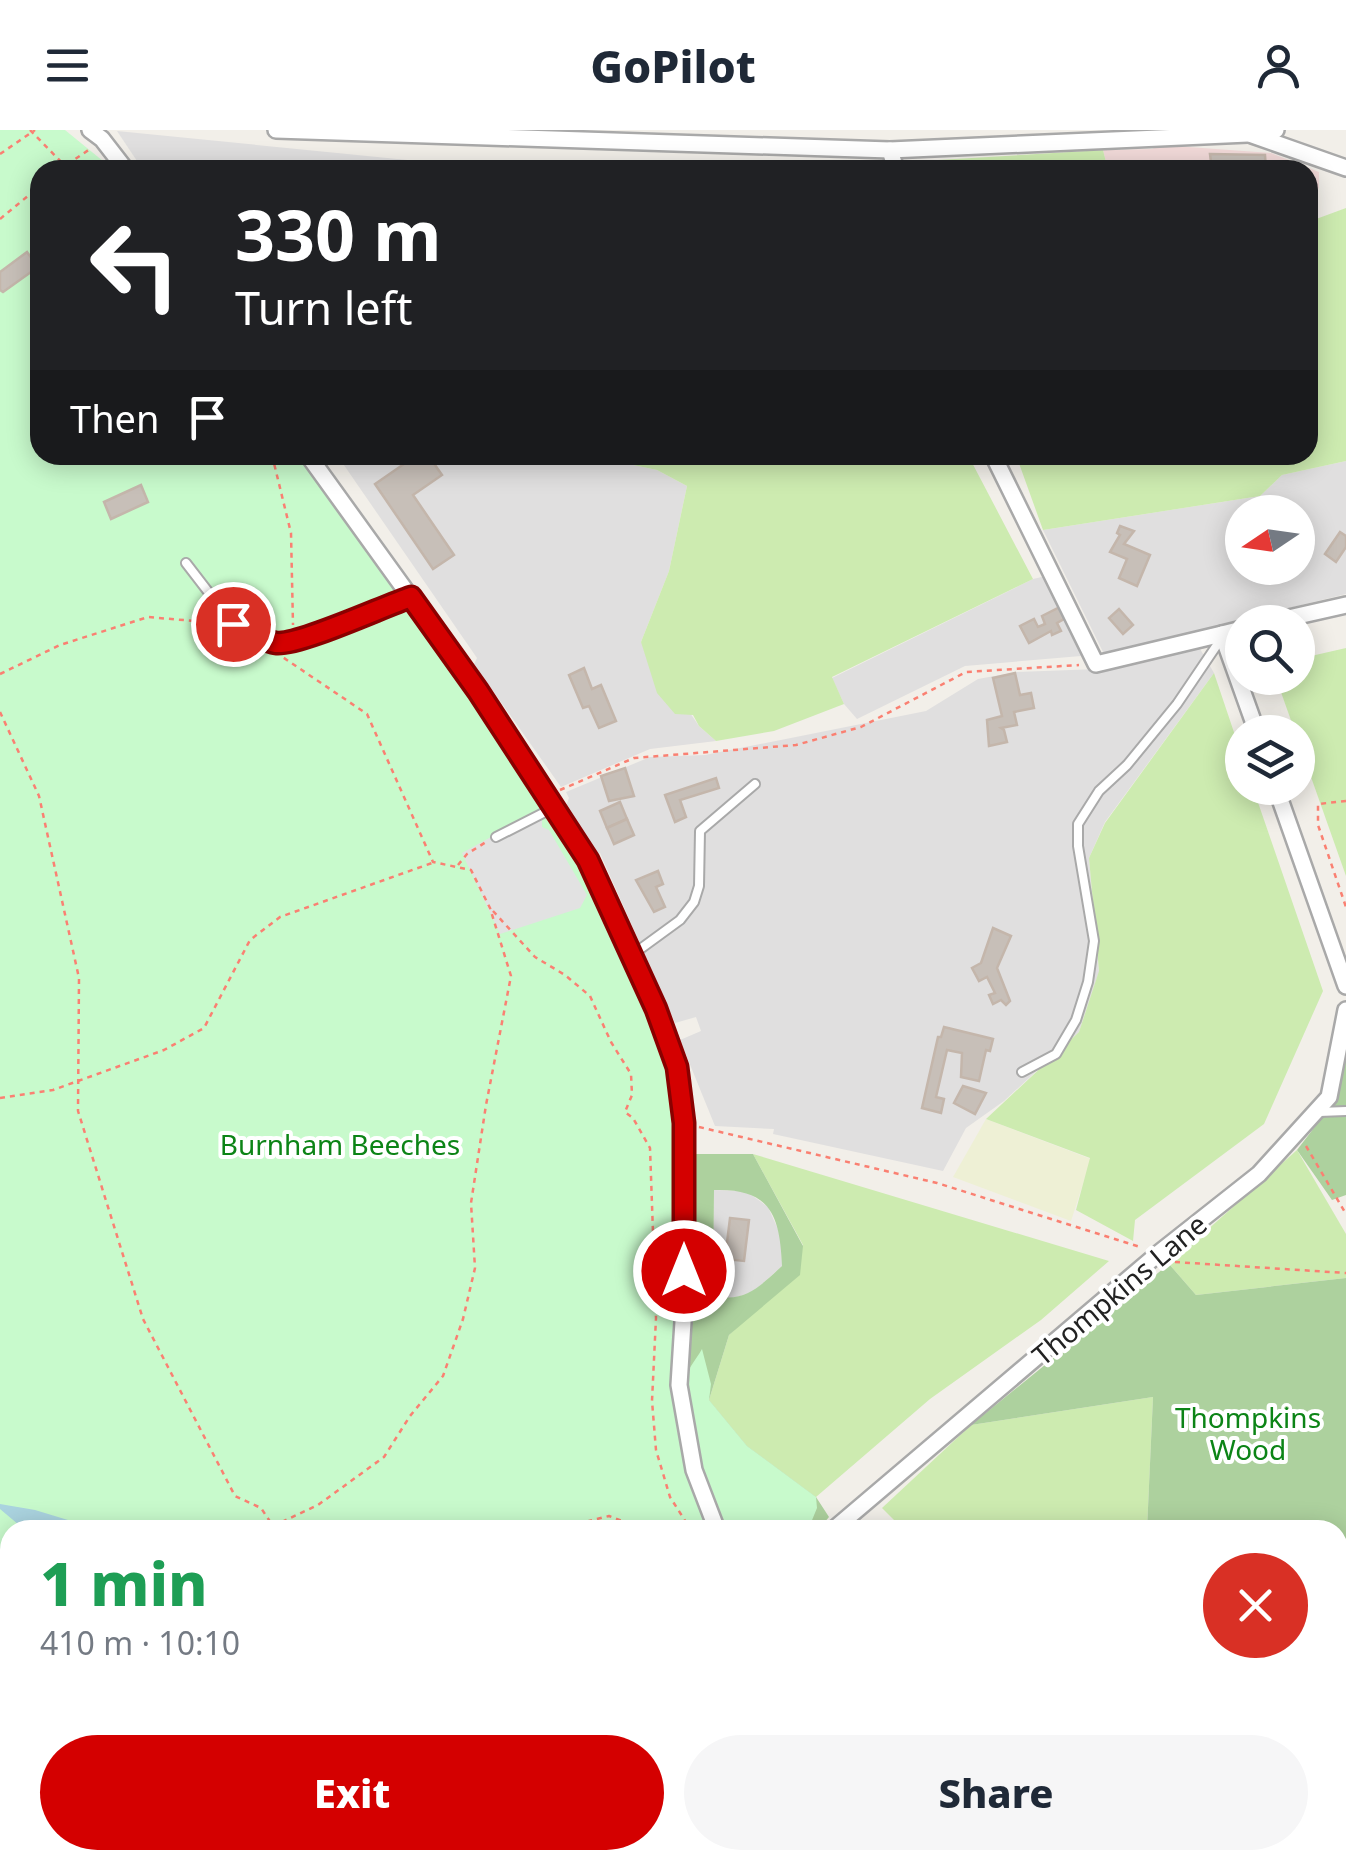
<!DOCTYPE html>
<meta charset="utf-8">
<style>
:root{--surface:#fff;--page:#f6f6f7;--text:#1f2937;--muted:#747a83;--accent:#d40000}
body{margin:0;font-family:"Noto Sans",sans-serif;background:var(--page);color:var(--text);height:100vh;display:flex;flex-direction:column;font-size:38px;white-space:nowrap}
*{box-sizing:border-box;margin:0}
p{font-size:32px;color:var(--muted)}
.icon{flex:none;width:55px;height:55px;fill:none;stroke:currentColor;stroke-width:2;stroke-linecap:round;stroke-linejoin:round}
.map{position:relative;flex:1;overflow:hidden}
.side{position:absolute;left:0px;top:1390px;width:1348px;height:350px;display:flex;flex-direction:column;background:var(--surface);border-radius:30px 30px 0 0;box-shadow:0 5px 25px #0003}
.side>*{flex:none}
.banner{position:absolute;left:30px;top:30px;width:1288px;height:305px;border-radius:30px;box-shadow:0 5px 25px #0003;background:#202124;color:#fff;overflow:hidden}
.needle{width:65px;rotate:257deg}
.controls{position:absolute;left:1225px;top:365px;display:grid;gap:20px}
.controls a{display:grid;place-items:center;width:90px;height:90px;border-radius:50%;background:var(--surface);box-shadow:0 5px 25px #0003;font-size:50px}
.pin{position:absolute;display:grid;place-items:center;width:85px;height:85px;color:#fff;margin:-42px;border:5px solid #fff;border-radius:50%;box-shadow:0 2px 10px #0007}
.me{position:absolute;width:110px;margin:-55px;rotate:0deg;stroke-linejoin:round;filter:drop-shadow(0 0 8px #0008)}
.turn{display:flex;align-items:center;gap:35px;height:210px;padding:0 40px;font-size:45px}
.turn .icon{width:130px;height:130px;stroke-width:2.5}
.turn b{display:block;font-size:70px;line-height:85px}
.then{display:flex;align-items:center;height:95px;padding:0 40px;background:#0003;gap:20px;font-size:38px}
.round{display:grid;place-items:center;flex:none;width:105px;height:105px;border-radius:52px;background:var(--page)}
.headline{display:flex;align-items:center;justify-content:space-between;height:170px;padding:0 40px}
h1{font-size:60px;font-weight:800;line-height:75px;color:#1e9e55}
.button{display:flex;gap:20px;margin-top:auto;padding:20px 40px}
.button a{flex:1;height:115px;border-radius:60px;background:var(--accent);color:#fff;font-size:40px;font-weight:800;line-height:115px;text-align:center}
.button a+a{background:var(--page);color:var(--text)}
header{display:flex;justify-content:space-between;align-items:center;height:130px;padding:0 40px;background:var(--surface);font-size:45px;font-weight:800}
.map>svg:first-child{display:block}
</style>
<header><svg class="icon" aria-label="menu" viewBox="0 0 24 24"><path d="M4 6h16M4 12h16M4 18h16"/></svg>GoPilot<svg class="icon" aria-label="person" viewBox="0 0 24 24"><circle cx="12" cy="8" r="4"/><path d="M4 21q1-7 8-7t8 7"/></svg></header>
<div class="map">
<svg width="1346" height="1740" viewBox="0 0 1346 1740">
<rect width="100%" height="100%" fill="#f2efe9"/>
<g fill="#e0dfdf" fill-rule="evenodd">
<polygon points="117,1 508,40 143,40"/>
<polygon points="337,325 586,325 657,340 687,356 669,441 641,512 699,596 716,611 650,619 561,657 474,534 477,528"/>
<path d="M1346,331V464L1104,524L1043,400L1260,366L1282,345ZM1242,382H1298V438H1242Z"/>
<polygon points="1046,446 1069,489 1081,526 965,536 857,589 844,574 832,548 1033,449"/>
<polygon points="1199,517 1214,543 1105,692 1089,728 1099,842 1079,902 1004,971 966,998 943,1041 773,1004 774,999 715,996 680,910 701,901 696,887 675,893 600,723 595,725 566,676 569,668 566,662 650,627 705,625 926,581 978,549 1017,542 1098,539"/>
<polygon points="714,1060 746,1061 768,1077 781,1106 782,1136 753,1162 730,1169 713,1165"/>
</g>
<polygon fill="#f2dad9" points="1161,15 1271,23 1319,42 1319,58 1308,69 1308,40 1108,40 1103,20 1152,19"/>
<polygon fill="#eef0d5" points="986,989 1091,1029 1071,1091 953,1047"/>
<g fill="#cdebb0">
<polygon points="1103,20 1108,40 907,40 904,32"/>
<polygon points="1346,78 1346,331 1282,345 1260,366 1043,400 1016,325 1308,325 1308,92"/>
<polygon points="586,325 968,325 1033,449 832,547 844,574 774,601 716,611 699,596 693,585 675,584 657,563 641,512 669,441 687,356 657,340"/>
<polygon points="1346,518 1346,746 1276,548 1298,548 1298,529"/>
<polygon points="1214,543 1242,626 1242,658 1253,658 1323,861 1264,994 1135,1090 1133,1111 1076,1080 1090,1028 986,989 1079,902 1099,841 1089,728 1105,693"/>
<polygon points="1297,1020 1346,1104 1346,1148 1196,1165 1169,1134"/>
<polygon points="753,1024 1109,1131 1041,1190 930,1269 816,1367 747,1316 709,1270 729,1205 761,1175 803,1115"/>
<polygon points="1153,1267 1147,1400 904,1400 882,1378 971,1295"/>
<polygon points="1346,1535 1346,1740 1074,1740 1071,1730 1338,1730 1338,1537"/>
</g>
<g fill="#add19e" fill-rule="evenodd">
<polygon points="1346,925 1346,1065 1332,1070 1297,1020 1337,968"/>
<path d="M691,1024H753L803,1116L800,1145L729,1205L709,1270L747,1316L816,1367L829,1387L818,1400H722L687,1288L684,1200ZM714,1060C770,1058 780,1085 782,1136C760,1156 744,1174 713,1165Z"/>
<polygon points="1169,1134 1196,1165 1346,1148 1346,1535 1338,1537 1338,1400 1147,1400 1153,1267 971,1295"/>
</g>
<g fill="#c8facc">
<polygon points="0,0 65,0 114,40 40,40 40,325 305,325 598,759 668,917 676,961 678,1166 671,1253 677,1301 708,1400 10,1400 10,1730 731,1730 731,1740 0,1740"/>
<path d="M702,1219L711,1254L709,1270L747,1316L816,1367L817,1378L808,1400H722C704,1363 682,1296 684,1254C684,1243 696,1230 702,1219Z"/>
<polygon points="745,1730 1068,1730 1072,1740 745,1740"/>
</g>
<polygon fill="#e2e2e2" points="542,679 542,697 549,700 587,765 580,778 500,804 462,723"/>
<g fill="#aad3df">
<polygon points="0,1374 35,1380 91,1397 160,1392 240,1400 25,1400 0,1379"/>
<polygon points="929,1730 1056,1730 1060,1740 938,1740"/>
</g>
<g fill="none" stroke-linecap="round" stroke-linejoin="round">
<polyline stroke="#aad3df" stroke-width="5" points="577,1400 619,1396 623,1400"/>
</g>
<g fill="#c7bfb8" stroke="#c4b6ab" stroke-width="2.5">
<polygon points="1210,24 1265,25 1266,40 1212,40"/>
<polygon points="27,122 38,137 3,162 0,160 0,142"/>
<polygon points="417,325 428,325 442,345 413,365 454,425 433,439 375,354"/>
<polygon points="141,355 148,372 111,389 104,372"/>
<polygon points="1120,396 1134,401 1124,414 1150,425 1137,456 1119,448 1127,429 1110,422 1120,405 1117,403"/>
<polygon points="1340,402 1346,406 1346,417 1336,432 1325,424"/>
<polygon points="1060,477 1066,488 1057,493 1061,501 1052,505 1051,501 1029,513 1020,496 1034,489 1038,497 1045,494 1042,486"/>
<polygon points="1119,479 1133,495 1123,504 1109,488"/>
<polygon points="584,538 592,559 601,555 616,591 599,598 589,576 583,578 569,545"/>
<polygon points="1015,543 1020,565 1031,563 1034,578 1014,582 1017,595 1001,598 1004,600 1007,612 989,616 987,590 1002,586 993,548"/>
<polygon points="625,638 634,666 609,671 601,646"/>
<polygon points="716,648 719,658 680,670 686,687 675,692 665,665"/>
<polygon points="620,672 627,689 607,698 600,681"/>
<polygon points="627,689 634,705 614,714 607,698"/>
<polygon points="658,741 663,754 656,757 665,777 654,782 636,750"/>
<polygon points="993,798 1011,806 997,838 1010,871 1006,875 1001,870 993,874 989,865 995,863 987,847 979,851 972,838 981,833"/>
<polygon points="944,897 993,909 990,921 986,920 979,951 961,947 962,923 947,920 936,967 944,969 941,983 922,978 938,907 941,907"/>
<polygon points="963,956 986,963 975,984 954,973"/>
<polygon points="730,1088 749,1090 744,1131 725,1129"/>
</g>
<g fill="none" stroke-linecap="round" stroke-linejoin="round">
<defs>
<g id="lane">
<polyline points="186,433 233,494 278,514 337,497 411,467"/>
<polyline points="496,707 553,678"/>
<polyline points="632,825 680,790 694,772 699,756 700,701 755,654"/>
<polyline points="1022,942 1056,924 1076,890 1088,852 1094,811 1078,716 1078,694 1099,661 1127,635 1177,574 1223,506"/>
<polyline points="1319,982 1346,981"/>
</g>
<g id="street">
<polyline points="90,0 102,9 126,40"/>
<polyline points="276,0 890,20 1248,4 1276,0"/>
<polyline points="1252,5 1346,38"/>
<polyline points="890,20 896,40"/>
<polyline points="308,325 478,561 588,730 656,879 677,937 683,993 684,1176 679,1255 694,1340 717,1400"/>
<polyline points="993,325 1096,534 1222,504 1257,602"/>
<polyline points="1271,492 1346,475"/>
<polyline points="1222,504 1242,499"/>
<polyline points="1276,658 1346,856"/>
<polyline points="833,1400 1159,1123 1259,1044 1329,967 1346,880"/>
<polyline points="738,1740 739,1730"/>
</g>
</defs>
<use href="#lane" stroke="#a9a9a9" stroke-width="12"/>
<use href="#street" stroke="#a9a9a9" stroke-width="20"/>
<g stroke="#fa8072" stroke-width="2.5" stroke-dasharray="5 5" stroke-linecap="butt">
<polyline points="30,0 69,40"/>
<polyline points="0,24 35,0"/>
<polyline points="59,40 90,19"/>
<polyline points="0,89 40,56"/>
<polyline points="272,325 291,403 293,495"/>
<polyline points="0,544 60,515 148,487 217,493"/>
<polyline points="0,582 39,666 79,848 78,981 143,1189 235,1366 261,1378 273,1396 269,1400"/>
<polyline points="560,660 634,628 796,615 861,597 966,542 1079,535"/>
<polyline points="1346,671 1318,674 1318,695 1346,777"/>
<polyline points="458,735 467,724 486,712"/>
<polyline points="493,781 535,827 565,845 590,866 611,912 631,944 632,965 625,982 633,988 650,1018 656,1188 652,1271 656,1320 670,1367 691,1400"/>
<polyline points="0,968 53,960 164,920 204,898 250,810 280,787 432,733"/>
<polyline points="699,997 937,1053 1140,1117"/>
<polyline points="1306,1016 1346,1084"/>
<polyline points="1175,1132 1346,1143"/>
<polyline points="273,1396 318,1375 384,1327 410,1286 443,1246 463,1189 475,1138 471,1073 486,975 511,846 490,778 471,740 433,732 367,584 281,526"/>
<polyline points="571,1400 573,1395 609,1386 646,1400"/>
<polyline points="0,1439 10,1445"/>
<polyline points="1338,1467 1346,1466"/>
<polyline points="0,1714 10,1720"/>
<polyline points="29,1730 48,1740"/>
<polyline points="315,1730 318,1740"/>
<polyline points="638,1730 649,1740"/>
<polyline points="679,1740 679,1730"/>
</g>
<use href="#lane" stroke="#fff" stroke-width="8"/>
<use href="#street" stroke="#fff" stroke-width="15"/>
</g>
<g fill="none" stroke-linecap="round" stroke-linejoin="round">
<defs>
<path id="route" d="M233,494C246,500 263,511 276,513C298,516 384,476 411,467L478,561L588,730L656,879L677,937L684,993V1141"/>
</defs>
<use href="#route" stroke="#8a0000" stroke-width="25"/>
<use href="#route" stroke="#d40000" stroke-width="18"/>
</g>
<g text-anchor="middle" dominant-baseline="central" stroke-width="8" stroke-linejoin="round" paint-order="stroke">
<g font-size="28" fill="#0c8416" stroke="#fff">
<text x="340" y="1014">Burnham Beeches</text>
<text x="1248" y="1287">Thompkins<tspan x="1248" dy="32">Wood</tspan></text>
</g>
<g font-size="28" fill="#222" stroke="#fff">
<text transform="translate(1119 1159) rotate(-40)">Thompkins Lane</text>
</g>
</g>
</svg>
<div class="controls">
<a><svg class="needle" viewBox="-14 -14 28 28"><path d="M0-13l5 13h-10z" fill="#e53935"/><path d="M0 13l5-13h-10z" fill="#747a83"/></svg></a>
<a><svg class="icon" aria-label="search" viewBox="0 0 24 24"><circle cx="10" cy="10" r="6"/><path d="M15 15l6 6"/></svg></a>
<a><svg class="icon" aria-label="layers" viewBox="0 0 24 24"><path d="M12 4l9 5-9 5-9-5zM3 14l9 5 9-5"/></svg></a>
</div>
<div class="pin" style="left:233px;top:494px;background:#d93025"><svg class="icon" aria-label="arrive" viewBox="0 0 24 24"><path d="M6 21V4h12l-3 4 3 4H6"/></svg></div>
<svg class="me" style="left:684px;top:1141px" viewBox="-20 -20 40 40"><circle r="17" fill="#d40000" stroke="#fff" stroke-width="3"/><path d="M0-11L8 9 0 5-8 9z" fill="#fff"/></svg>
<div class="banner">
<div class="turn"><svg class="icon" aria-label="left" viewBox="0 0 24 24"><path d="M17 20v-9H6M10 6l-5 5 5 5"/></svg><div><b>330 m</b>Turn left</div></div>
<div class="then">Then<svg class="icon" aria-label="arrive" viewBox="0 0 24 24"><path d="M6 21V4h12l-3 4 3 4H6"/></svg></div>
</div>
<section class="side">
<div class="headline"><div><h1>1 min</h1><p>410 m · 10:10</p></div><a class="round" style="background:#d93025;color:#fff"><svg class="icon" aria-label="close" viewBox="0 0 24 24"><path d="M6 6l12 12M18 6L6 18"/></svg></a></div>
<div class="button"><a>Exit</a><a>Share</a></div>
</section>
</div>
